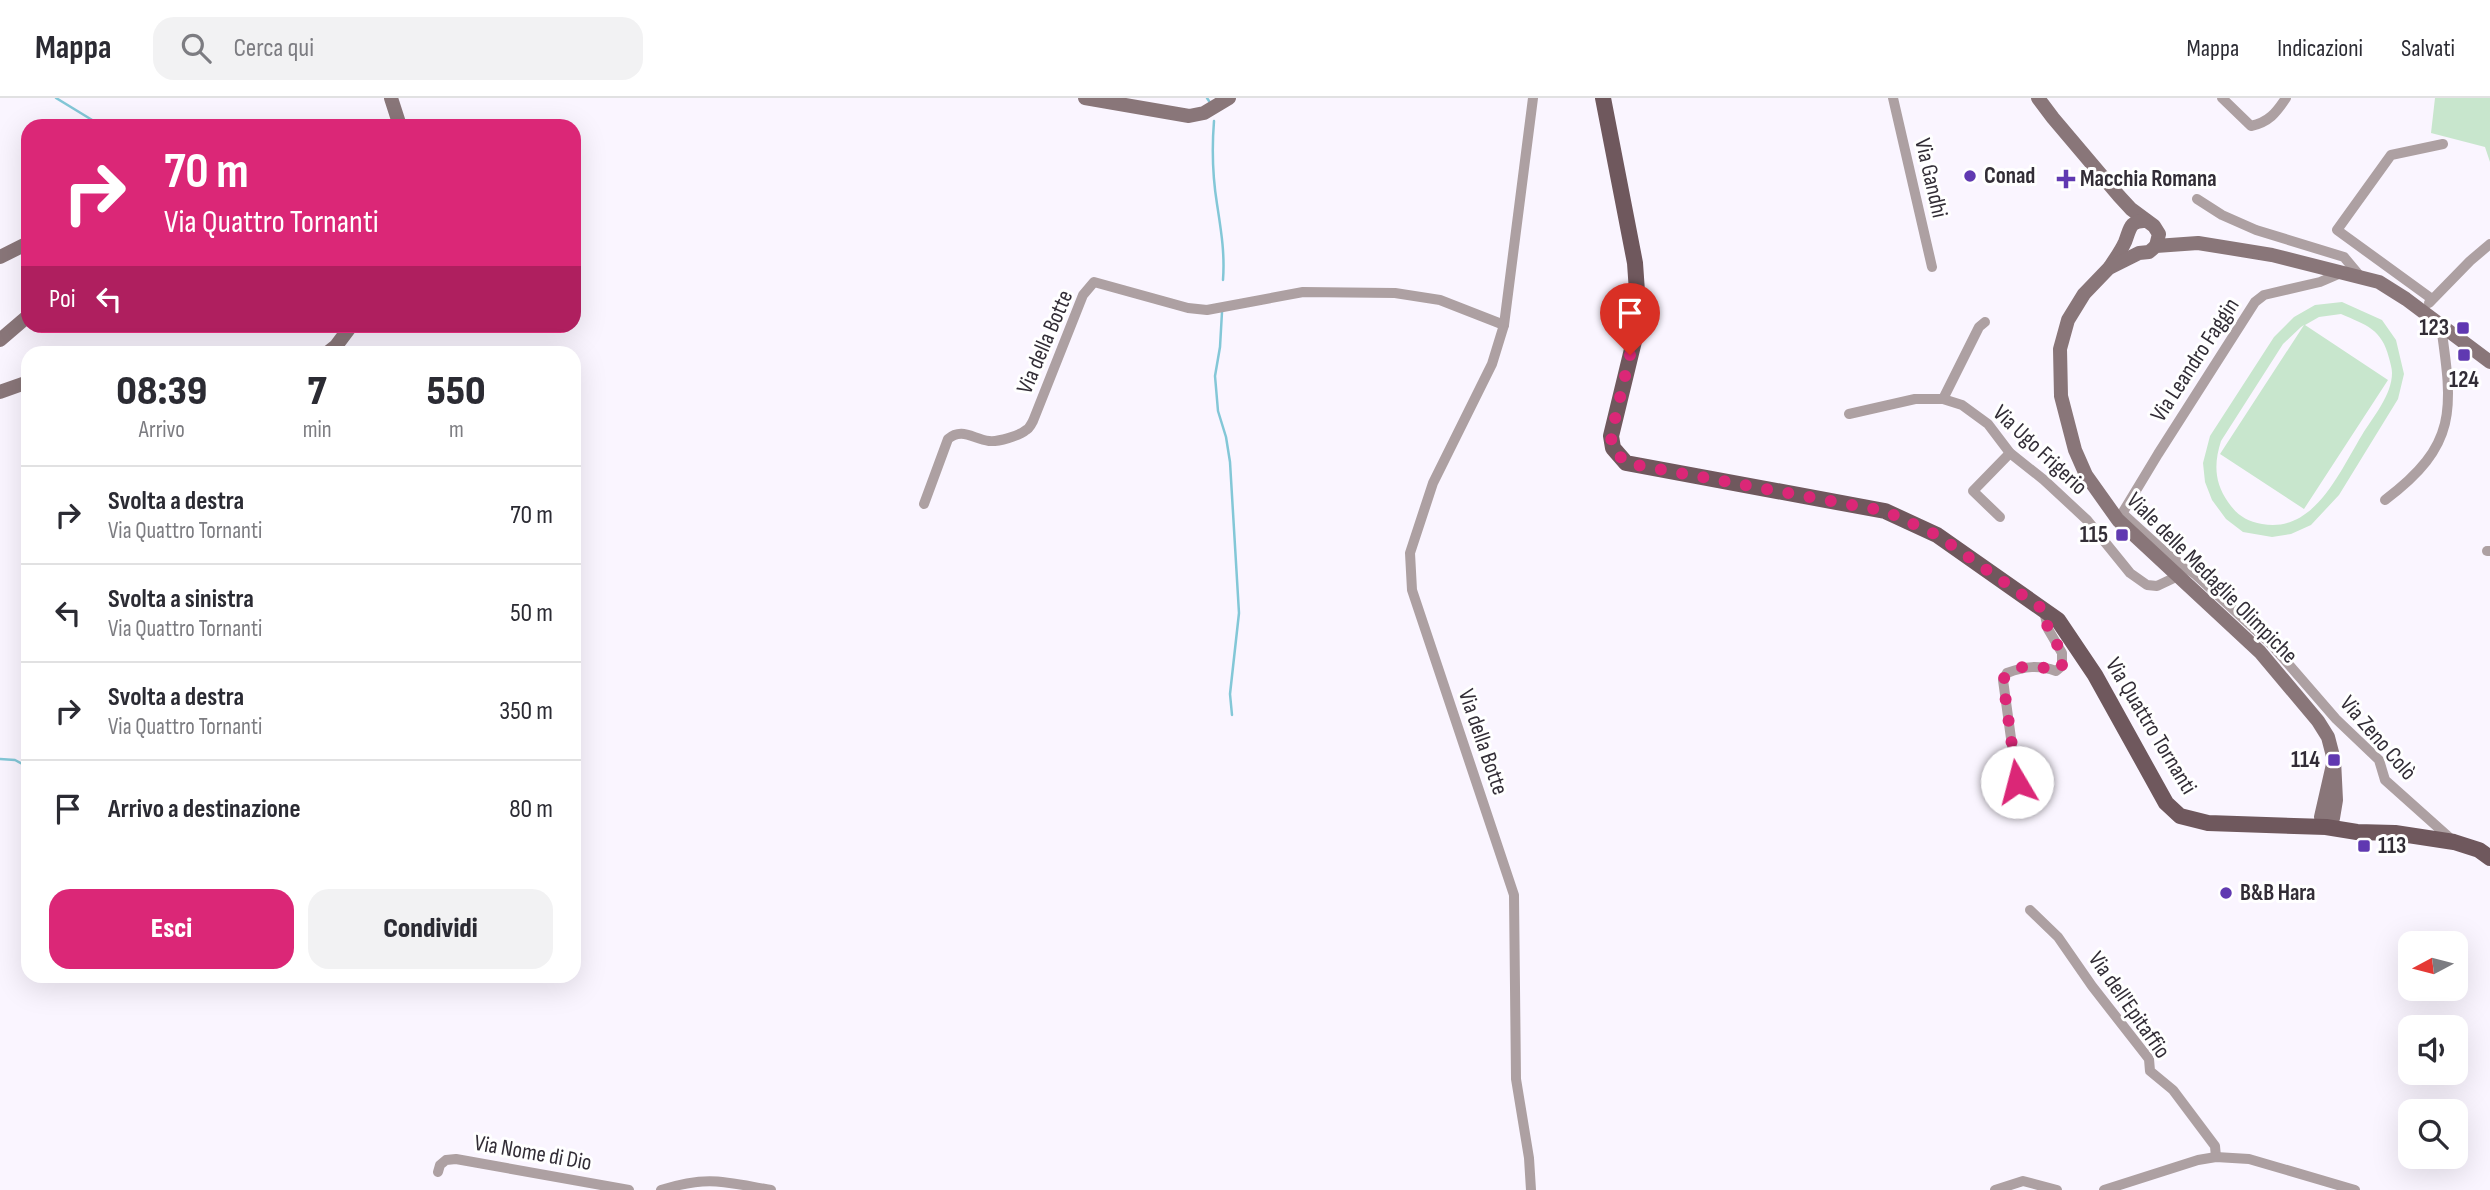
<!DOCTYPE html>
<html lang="it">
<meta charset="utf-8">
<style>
:root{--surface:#fff;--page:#f2f2f3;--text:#2b2b33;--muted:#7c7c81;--line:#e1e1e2;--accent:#db2777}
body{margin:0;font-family:"Sofia Sans Condensed",sans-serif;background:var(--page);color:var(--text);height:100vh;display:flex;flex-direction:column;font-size:26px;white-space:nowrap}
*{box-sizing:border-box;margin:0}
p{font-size:23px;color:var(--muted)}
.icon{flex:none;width:38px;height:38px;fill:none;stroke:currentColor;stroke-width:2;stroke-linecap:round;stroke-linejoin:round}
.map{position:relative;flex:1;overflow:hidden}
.panel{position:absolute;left:21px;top:248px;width:560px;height:637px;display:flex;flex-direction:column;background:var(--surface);border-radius:21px;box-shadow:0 7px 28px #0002}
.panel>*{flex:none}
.hud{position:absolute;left:21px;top:21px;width:560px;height:214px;border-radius:21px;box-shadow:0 7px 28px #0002;background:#db2777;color:#fff;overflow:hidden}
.needle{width:46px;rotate:263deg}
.controls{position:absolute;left:2398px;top:833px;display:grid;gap:14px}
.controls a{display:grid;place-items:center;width:70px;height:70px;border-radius:14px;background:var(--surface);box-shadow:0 7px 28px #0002;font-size:35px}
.pin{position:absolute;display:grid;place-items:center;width:60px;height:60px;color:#fff;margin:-72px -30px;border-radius:50% 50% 50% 0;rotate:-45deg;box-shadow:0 0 7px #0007}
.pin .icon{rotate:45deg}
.me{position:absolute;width:77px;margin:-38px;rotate:352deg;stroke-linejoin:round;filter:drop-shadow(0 0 5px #0008)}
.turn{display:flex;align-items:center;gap:24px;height:147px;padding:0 28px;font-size:32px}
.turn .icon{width:91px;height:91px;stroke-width:2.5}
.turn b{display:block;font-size:49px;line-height:60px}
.then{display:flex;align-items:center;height:66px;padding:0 28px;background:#0003;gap:14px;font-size:26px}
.eta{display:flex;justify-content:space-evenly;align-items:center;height:119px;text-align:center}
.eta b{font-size:42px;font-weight:800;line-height:49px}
.action{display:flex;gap:14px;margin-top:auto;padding:14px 28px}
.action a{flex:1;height:80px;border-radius:21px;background:var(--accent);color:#fff;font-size:28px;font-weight:800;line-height:80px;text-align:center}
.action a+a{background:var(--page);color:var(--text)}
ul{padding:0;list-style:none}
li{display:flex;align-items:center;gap:21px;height:98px;padding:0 28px;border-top:2px solid var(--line)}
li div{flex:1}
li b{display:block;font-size:26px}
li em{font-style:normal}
header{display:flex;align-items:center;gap:42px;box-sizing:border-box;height:98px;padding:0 35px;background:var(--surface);border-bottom:2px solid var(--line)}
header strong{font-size:33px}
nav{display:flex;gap:38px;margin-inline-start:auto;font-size:24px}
.search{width:490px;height:63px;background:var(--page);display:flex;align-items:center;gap:18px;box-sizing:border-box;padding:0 24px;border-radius:21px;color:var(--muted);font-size:26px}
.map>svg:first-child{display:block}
</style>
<header>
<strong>Mappa</strong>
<div class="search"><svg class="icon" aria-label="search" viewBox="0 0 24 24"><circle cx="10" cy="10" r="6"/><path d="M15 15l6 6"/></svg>Cerca qui</div>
<nav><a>Mappa</a><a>Indicazioni</a><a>Salvati</a></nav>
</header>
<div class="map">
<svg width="2490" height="1092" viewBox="0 0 2490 1092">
<rect width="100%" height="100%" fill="#faf5ff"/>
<g fill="#c8e6cd" fill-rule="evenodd">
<polygon points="2435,0 2490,0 2490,64 2485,49 2431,35"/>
<path d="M2342,204L2382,222L2396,242L2404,276L2398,301L2339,397L2311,427L2291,436L2272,439L2243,434L2226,421L2212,402L2205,384L2203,365L2210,338L2274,239L2294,219L2315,207ZM2341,216C2366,227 2382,231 2389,260C2390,264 2392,270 2392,275C2392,297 2373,319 2362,337C2340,373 2314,436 2262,426C2246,423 2237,417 2228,404C2214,384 2214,365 2221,343L2283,246L2301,229L2304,227L2220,356L2304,411L2388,282L2305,227L2319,219Z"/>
</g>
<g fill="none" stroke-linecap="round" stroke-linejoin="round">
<g stroke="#83c7d7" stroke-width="2.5">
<polyline points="56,0 102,28"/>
<polyline points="1207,0 1209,3"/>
<path d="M1214,23C1212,48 1213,81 1217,106C1221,132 1225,155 1223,182"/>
<polyline points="1222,214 1220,249 1215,278 1218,313 1226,339 1230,364 1239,515 1230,596 1232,617"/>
<polyline points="0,661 15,662 28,669"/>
</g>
<g stroke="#ada0a2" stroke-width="10">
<polyline points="1893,0 1932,169"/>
<path d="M2222,0L2251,28C2269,24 2276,15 2286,0"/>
<polyline points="2197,101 2222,117 2256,132 2344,159 2359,177"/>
<polyline points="2432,201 2337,132 2391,57 2443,46"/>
<polyline points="2429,205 2470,163 2490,146"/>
<polyline points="1943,301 1979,229 1985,224"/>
<polyline points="1849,316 1915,301 1943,301 1962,307 1988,326 2010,355 2044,382 2087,422 2130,475 2147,487 2157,488 2176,479"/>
<path d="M2385,402C2458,347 2453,312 2441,228"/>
<path d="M924,406L948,341C962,329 973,341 989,343C998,344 1019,338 1026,332C1028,332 1032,325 1033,323L1083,197L1094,184L1188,210L1207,212L1303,194L1395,195L1440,202L1504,227"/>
<polyline points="2123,416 2167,456 2196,477 2271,546 2336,621 2379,662 2385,682 2451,741"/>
<polyline points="2000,419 1973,393 2010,355"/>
<polyline points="2120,419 2158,356 2255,204 2264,197 2320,184 2341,175"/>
<polyline points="2487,453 2490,453"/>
<path d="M2017,684L2003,582L2007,575C2025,568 2039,567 2056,573L2062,568V555L2048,531L2044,513"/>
<polyline points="2030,812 2058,839 2092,888 2149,961 2150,973 2173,992 2215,1048 2216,1059"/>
<polyline points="438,1074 440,1067 446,1062 456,1061 629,1092"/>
<path d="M661,1092C708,1077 725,1084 771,1092"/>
<polyline points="1531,1092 1529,1060 1516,981 1514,797 1412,492 1410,455 1433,385 1492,266 1504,227 1533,0"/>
<polyline points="1995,1092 2023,1083 2057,1092"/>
<polyline points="2104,1092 2198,1062 2216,1059 2249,1061 2355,1092"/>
</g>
<g stroke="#897679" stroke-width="14">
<polyline points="391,0 400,28"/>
<polyline points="1085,0 1189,18 1204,15 1229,0"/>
<polyline points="2038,0 2053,20 2119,98 2131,111 2154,128 2159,136 2156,148"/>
<polyline points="0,159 28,145"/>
<path d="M2110,169C2115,161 2121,153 2125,144C2130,132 2129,122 2146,123"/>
<polyline points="0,242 28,218"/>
<polyline points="326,256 336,248 351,228"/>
<polyline points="0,294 28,284"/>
<polyline points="2334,662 2321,719 2326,729 2333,720 2336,702 2334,662 2328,639 2318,623 2260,554 2118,422 2086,377 2075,352 2061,298 2060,251 2068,222 2084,196 2109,170 2139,155 2149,154 2156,148 2198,145 2272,157 2379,184 2406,201 2490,264"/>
</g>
<polyline stroke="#6f585d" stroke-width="16" points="1603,0 1635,165 1638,208 1635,239 1611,338 1613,350 1626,365 1885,413 1937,437 2058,522 2095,577 2166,705 2180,718 2208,725 2326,729 2357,734 2395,735 2454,744 2479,752 2490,760"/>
</g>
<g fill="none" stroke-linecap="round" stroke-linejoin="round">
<path stroke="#db2777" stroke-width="12" stroke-dasharray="0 21.6" d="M1630,257L1611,338L1612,350L1626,365L1885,413L1937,437L2044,512L2048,531L2062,555V568L2056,573C2039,567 2013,564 2003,582L2017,684"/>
</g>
<g fill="#6039b1" stroke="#fff" stroke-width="2.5">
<circle cx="1970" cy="78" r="7"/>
<path d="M2062.5 70.5h7v7h7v7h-7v7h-7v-7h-7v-7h7z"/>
<rect x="2456" y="223" width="14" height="14" rx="3.5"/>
<rect x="2457" y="250" width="14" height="14" rx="3.5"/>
<rect x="2115" y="430" width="14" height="14" rx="3.5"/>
<rect x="2327" y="655" width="14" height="14" rx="3.5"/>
<rect x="2357" y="741" width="14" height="14" rx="3.5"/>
<circle cx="2226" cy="795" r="7"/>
</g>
<g text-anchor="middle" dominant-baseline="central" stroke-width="6" stroke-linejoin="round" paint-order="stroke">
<g font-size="23" font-weight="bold" fill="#322d36" stroke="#fff" text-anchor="start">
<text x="1984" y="78">Conad</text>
<text x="2080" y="81">Macchia Romana</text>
<text x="2449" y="230" text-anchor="end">123</text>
<text x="2464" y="282" text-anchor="middle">124</text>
<text x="2108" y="437" text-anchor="end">115</text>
<text x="2320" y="662" text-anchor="end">114</text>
<text x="2378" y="748">113</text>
<text x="2240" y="795">B&amp;B Hara</text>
</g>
<g font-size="23" fill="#322d36" stroke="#fff">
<text transform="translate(1931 80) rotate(77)">Via Gandhi</text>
<text transform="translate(1045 244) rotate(-67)">Via della Botte</text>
<text transform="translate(2195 262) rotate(-57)">Via Leandro Faggin</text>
<text transform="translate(2040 352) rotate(43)">Via Ugo Frigerio</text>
<text transform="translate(2212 480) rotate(45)">Viale delle Medaglie Olimpiche</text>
<text transform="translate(2151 628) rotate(59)">Via Quattro Tornanti</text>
<text transform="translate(2378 640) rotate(49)">Via Zeno Colò</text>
<text transform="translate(1483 644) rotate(71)">Via della Botte</text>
<text transform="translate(2129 907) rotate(55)">Via dell'Epitaffio</text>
<text transform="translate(533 1055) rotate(10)">Via Nome di Dio</text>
</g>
</g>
</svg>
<div class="controls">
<a><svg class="needle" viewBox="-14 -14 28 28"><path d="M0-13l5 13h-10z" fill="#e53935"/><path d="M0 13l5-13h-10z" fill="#7c7c81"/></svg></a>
<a><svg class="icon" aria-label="sound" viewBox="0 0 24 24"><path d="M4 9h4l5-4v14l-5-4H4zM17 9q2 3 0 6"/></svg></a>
<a><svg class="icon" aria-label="search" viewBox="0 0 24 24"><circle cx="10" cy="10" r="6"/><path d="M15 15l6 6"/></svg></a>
</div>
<div class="pin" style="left:1630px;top:257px;background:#d93025"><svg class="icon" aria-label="arrive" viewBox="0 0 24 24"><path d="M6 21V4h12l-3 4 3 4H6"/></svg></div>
<svg class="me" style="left:2017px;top:684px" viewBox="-20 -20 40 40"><circle r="19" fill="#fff"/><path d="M0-13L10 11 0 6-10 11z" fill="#db2777"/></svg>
<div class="hud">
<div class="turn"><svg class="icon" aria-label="right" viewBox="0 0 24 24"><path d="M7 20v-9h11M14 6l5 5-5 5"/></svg><div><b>70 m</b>Via Quattro Tornanti</div></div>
<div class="then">Poi<svg class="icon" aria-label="left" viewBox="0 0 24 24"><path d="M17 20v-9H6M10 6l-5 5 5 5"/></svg></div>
</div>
<section class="panel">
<div class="eta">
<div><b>08:39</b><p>Arrivo</p></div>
<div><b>7</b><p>min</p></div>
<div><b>550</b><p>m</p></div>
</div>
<ul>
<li><svg class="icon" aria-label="right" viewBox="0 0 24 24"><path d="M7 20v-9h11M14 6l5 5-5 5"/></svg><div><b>Svolta a destra</b><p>Via Quattro Tornanti</p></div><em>70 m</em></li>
<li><svg class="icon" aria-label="left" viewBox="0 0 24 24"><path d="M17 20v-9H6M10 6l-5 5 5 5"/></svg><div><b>Svolta a sinistra</b><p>Via Quattro Tornanti</p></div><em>50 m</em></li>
<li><svg class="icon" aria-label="right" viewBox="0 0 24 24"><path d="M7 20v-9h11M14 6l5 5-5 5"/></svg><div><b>Svolta a destra</b><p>Via Quattro Tornanti</p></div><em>350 m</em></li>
<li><svg class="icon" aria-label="arrive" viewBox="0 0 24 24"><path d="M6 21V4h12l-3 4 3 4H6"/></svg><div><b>Arrivo a destinazione</b></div><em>80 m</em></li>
</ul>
<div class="action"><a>Esci</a><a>Condividi</a></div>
</section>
</div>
